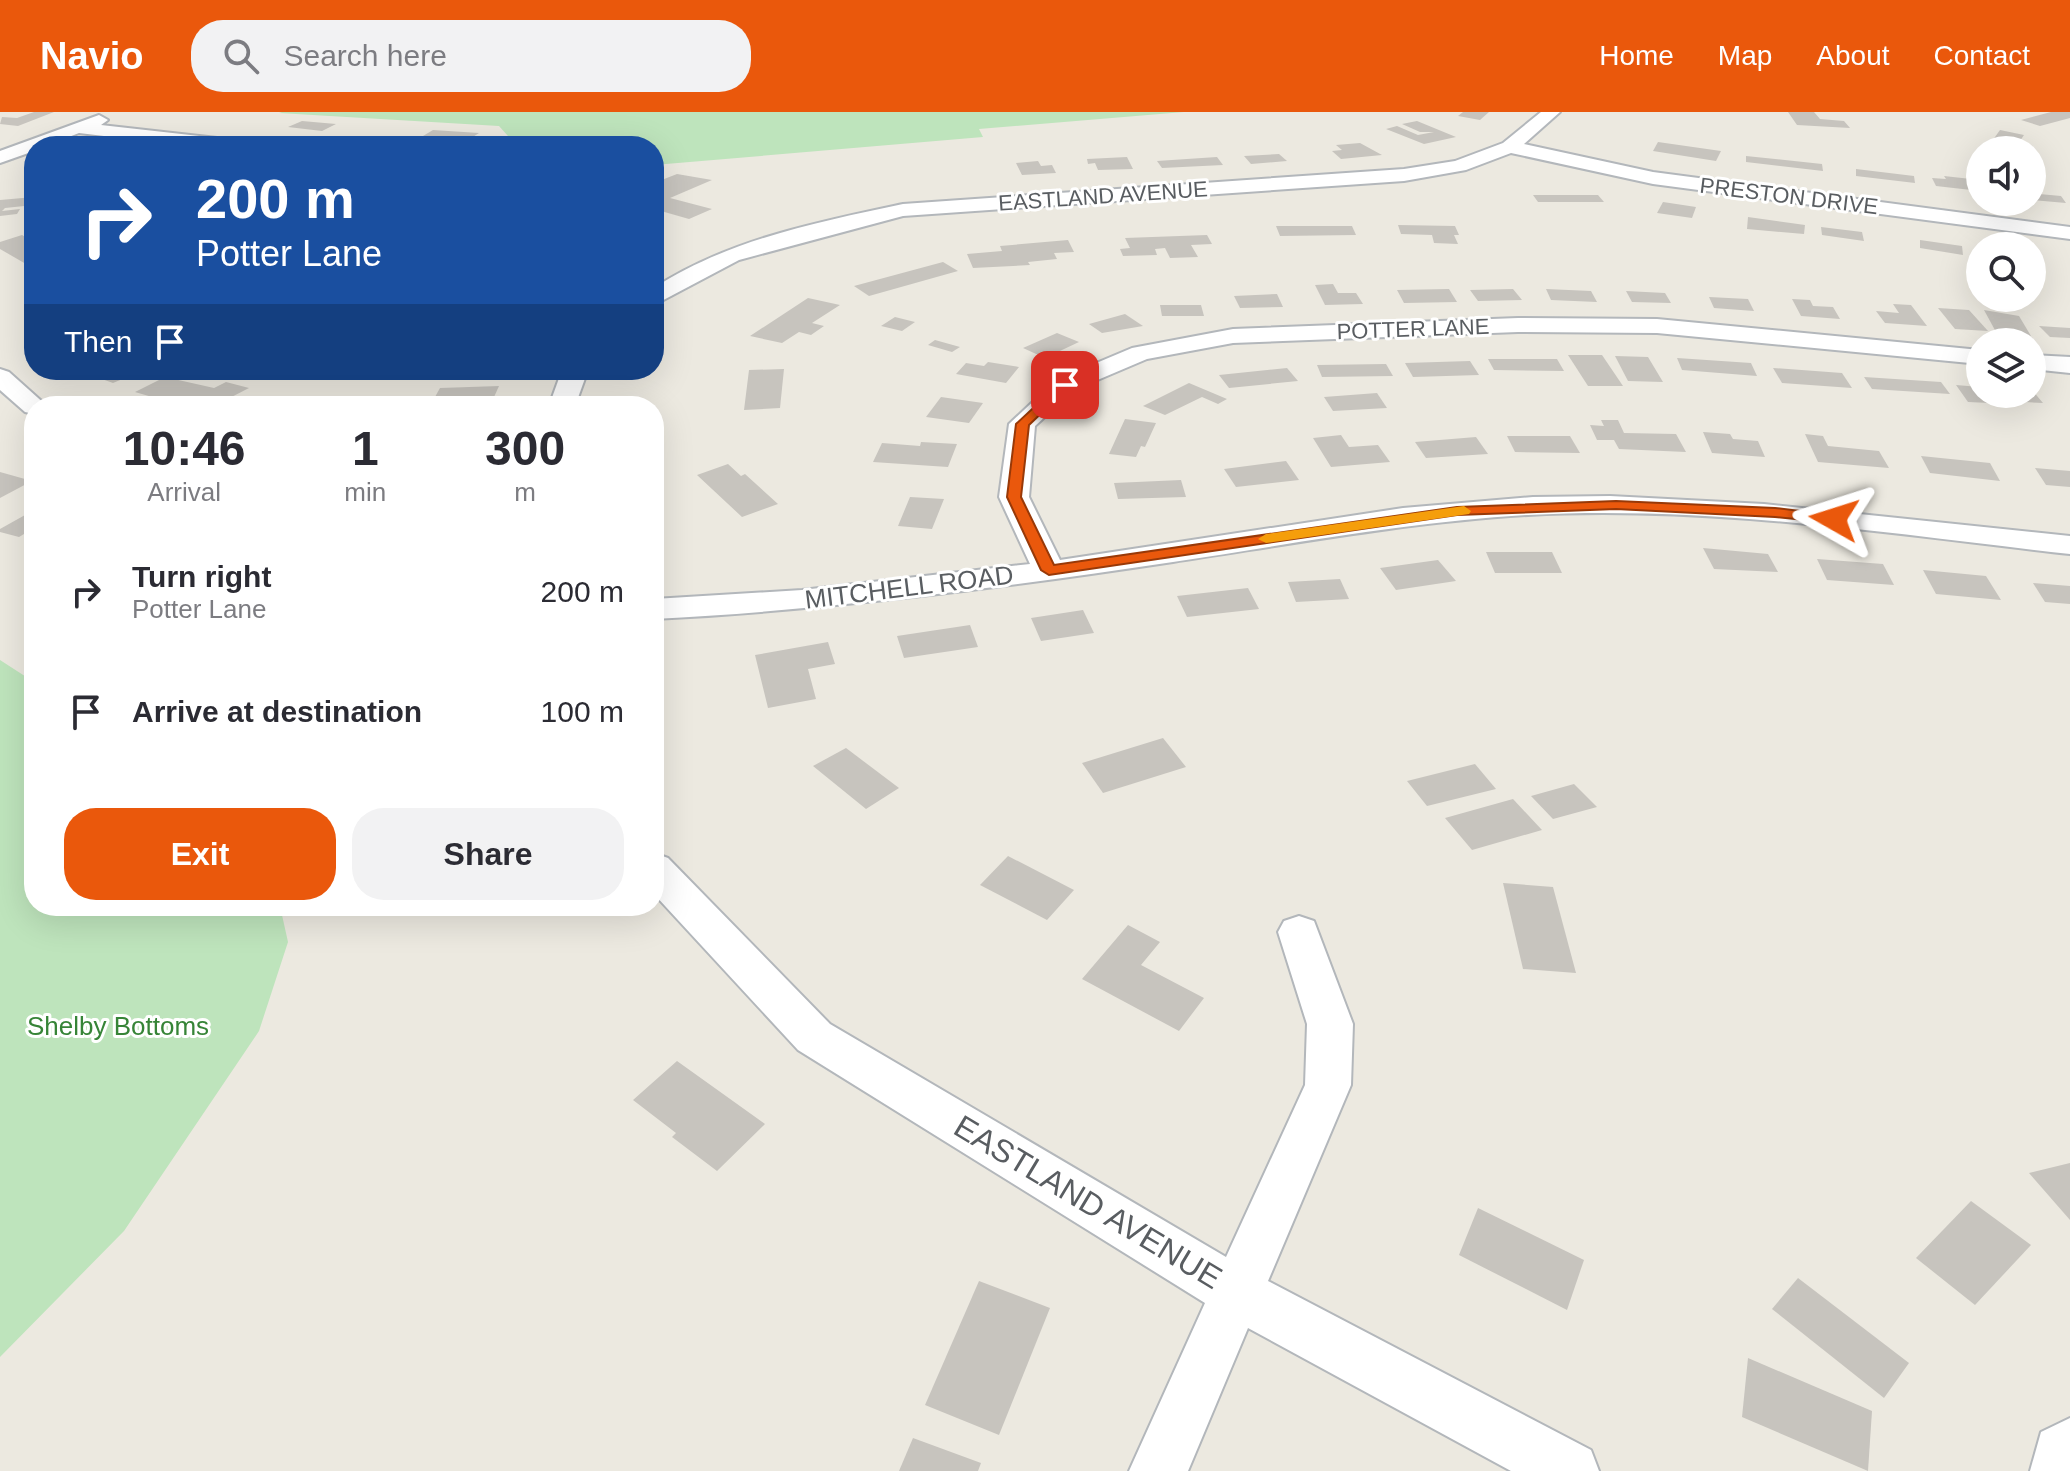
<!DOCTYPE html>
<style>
:root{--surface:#fff;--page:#f2f2f3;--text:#2b2b33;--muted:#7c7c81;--accent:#ea580c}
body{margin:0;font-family:Arial,sans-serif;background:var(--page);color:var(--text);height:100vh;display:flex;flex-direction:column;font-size:30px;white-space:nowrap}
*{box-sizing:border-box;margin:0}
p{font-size:26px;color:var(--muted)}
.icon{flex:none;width:44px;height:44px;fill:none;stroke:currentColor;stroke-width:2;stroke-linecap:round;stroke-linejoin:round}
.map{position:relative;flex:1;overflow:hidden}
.sheet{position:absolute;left:24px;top:284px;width:640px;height:520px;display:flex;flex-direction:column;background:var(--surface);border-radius:32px;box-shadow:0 8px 32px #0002}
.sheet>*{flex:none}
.guide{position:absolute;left:24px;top:24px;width:640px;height:244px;border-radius:32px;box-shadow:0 8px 32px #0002;background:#1a4fa0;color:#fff;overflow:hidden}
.tools{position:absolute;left:1966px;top:24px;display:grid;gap:16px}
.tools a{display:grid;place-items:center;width:80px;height:80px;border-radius:50%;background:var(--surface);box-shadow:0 8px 32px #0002;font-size:40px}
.pin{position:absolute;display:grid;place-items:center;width:68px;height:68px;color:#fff;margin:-34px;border-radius:16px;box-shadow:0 4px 12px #0006}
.me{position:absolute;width:88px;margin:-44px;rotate:276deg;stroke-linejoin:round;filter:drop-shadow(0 0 6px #0008)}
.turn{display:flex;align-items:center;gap:28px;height:168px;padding:0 40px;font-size:36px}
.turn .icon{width:104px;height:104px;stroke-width:2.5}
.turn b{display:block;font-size:56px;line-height:68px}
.then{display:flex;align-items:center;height:76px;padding:0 40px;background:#0003;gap:16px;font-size:30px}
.eta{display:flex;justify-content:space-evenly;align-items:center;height:136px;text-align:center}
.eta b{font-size:48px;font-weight:800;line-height:56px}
.cta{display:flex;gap:16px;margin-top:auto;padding:16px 40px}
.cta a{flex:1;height:92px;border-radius:32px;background:var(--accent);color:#fff;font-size:32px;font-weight:800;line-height:92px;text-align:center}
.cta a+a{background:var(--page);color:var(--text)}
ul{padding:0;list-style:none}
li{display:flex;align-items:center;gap:24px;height:120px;padding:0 40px}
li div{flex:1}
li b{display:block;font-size:30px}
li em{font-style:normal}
header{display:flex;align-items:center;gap:48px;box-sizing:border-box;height:112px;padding:0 40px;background:var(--accent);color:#fff}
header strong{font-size:38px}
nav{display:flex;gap:44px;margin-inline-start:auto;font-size:28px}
.search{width:560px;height:72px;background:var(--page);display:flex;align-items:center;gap:20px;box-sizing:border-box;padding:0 28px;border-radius:32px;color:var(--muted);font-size:30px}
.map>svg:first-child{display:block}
</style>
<header>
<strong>Navio</strong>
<div class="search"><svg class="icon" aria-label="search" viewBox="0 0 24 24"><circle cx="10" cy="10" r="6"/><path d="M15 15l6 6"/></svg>Search here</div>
<nav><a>Home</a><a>Map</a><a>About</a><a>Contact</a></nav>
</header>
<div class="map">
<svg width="2070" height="1359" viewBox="0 0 2070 1359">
<rect width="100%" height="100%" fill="#ece9e0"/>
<g fill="#bee4bc">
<polygon points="282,0 1184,0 979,17 983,25 654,53 654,34 517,34 499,14 279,1"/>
<polygon points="0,548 34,570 34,794 280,794 288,830 259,919 124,1119 0,1245"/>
</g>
<g fill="#c7c4be">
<polygon points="34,0 54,0 18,14 0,12 2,5 17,6"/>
<polygon points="1463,0 1489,0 1480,8 1458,4"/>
<polygon points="1788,0 1814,0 1820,7 1844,9 1850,16 1797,13"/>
<polygon points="2051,0 2070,0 2070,6 2040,14 2021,8"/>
<polygon points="302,9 336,12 322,19 288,15"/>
<polygon points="1417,9 1456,25 1424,32 1386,17 1397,14 1418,23 1434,20 1420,20 1402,12"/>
<polygon points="433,18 479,21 465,30 418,27"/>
<polygon points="2000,18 2024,23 2015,36 1990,32"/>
<polygon points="1658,30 1721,39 1716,49 1653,39"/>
<polygon points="1360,31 1382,43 1341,47 1332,39 1342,38 1336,33"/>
<polygon points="1279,42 1287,49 1251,52 1244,44"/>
<polygon points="1746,44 1822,52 1823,59 1746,50"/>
<polygon points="1127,45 1133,57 1098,58 1095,51 1088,52 1087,47"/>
<polygon points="1217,45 1223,53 1162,56 1157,49"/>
<polygon points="1038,49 1041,54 1052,53 1056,61 1022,63 1016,51"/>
<polygon points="1856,57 1914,64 1915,71 1856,64"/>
<polygon points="677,62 712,68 670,86 712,97 689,107 654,97 654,71"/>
<polygon points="1944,64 1980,68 1980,79 1936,74 1932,66 1946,67"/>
<polygon points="2032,76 2039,82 2061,84 2066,91 2032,88"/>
<polygon points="1533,83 1598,83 1604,90 1538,90"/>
<polygon points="34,85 34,93 5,96 2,99 20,97 17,102 0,104 0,88"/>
<polygon points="1663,90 1696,95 1692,106 1657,101"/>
<polygon points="1748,105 1805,113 1804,122 1747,117"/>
<polygon points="1398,113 1455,114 1459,123 1454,123 1458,132 1434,131 1432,123 1401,122"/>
<polygon points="1276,114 1352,114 1356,123 1280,124"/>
<polygon points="1821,115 1862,120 1864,129 1822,123"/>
<polygon points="22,123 34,130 34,149 26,152 0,137 0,130"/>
<polygon points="1207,123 1212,132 1191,133 1198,145 1170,146 1165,136 1155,137 1157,143 1123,144 1120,137 1130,136 1125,126"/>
<polygon points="1068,128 1074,140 1054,141 1057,147 1028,150 1030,153 973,156 967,142 1002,139 1000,134"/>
<polygon points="1920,128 1962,134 1963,143 1920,136"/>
<polygon points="943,150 958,159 869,184 854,174"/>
<polygon points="1333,172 1338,181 1356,181 1363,192 1325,193 1315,173"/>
<polygon points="1449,177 1457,190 1404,191 1397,178"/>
<polygon points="1513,177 1522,188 1478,189 1470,178"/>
<polygon points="1546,177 1591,179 1597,190 1551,188"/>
<polygon points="1626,179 1665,181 1671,191 1632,190"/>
<polygon points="1277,182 1283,195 1240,196 1234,184"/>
<polygon points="1709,185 1748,187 1754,199 1714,196"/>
<polygon points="808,186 840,193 812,211 824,214 811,223 799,220 782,231 750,224"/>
<polygon points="1792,187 1810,188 1813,194 1833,195 1840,207 1801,204"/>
<polygon points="1893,192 1911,193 1927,214 1885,211 1876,199 1899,201"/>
<polygon points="1160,193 1201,193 1204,204 1162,204"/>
<polygon points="1938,196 1969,198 1988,219 1955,217"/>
<polygon points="1984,198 2019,204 2031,224 1996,220"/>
<polygon points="1125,202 1143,214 1102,221 1089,212"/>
<polygon points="895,205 915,210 902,219 881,214"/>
<polygon points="2039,214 2070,216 2070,226 2050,225"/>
<polygon points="1057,221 1079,230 1045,246 1023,236"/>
<polygon points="935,228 960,235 952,240 928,233"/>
<polygon points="1568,243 1602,243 1623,274 1588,274"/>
<polygon points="1615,244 1648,245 1663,270 1628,269"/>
<polygon points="1677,246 1751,251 1757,264 1682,258"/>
<polygon points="1488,247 1557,247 1564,259 1494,258"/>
<polygon points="1470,249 1479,263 1413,265 1405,251"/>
<polygon points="988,250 1019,255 1006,271 956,262 966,251 984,254"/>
<polygon points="1386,252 1393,264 1322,265 1317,253"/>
<polygon points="1287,256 1298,269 1229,276 1219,263"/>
<polygon points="1773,256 1842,261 1852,276 1782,271"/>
<polygon points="784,257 780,296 744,298 749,258"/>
<polygon points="77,258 144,258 113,271"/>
<polygon points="451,258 509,258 503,265 447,263"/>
<polygon points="165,265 214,276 226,270 249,276 214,294 183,294 135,280"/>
<polygon points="1864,265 1941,270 1950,282 1872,277"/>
<polygon points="1189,271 1227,287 1218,292 1202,285 1165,303 1143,294"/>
<polygon points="1956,273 1980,275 1980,282 2032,282 2032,278 2043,291 1987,288 1990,291 1968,290"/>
<polygon points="499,274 490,294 430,294 440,276"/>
<polygon points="1377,281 1387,296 1333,299 1324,285"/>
<polygon points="941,285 983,291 969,311 926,305"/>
<polygon points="272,287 329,292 329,294 264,294"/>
<polygon points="1125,307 1156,311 1145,335 1141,334 1136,345 1109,342"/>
<polygon points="1601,308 1618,308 1624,321 1676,322 1686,340 1619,337 1614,328 1597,328 1590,313 1604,314"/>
<polygon points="1703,320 1730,322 1733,327 1758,329 1765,345 1712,341"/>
<polygon points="1805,322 1823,324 1828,334 1879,339 1889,356 1818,350"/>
<polygon points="1341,323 1349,335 1378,333 1390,350 1331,355 1313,326"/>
<polygon points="1507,324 1570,324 1580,341 1515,340"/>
<polygon points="1476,325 1488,342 1426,346 1415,330"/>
<polygon points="921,330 957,332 948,355 873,350 882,331 920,334"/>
<polygon points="1921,344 1990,351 2000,369 1930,361"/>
<polygon points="1286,349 1299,368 1236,375 1224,357"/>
<polygon points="728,352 741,364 745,362 778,392 742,405 697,363"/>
<polygon points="2035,356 2070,359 2070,375 2046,373"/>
<polygon points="0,360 32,369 0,386"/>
<polygon points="1181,368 1186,385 1118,387 1114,371"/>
<polygon points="910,385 944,387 932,417 898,414"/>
<polygon points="34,398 34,416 19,425 0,420 0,417"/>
<polygon points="1703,436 1768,442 1778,460 1714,457"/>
<polygon points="1486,440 1552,440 1562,461 1495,461"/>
<polygon points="1817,447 1883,452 1894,473 1827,468"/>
<polygon points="1438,448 1456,469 1396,478 1380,456"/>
<polygon points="1923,458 1986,464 2001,488 1936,482"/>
<polygon points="1340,467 1349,487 1296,490 1288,470"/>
<polygon points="2033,471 2070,474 2070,492 2045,490"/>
<polygon points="1248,476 1259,497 1187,505 1177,484"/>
<polygon points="1083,498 1094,521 1041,529 1031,506"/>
<polygon points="970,513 978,535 904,546 897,524"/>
<polygon points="828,530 835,552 808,557 816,587 768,596 755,543"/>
<polygon points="1163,626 1186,655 1103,681 1082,651"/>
<polygon points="846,636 899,676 866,697 813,654"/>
<polygon points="1475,652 1496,677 1427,694 1407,669"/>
<polygon points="1574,672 1597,695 1553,707 1531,684"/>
<polygon points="1513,687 1542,718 1472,738 1445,706"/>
<polygon points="1008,744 1074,778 1047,808 980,773"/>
<polygon points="1503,771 1553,775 1576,861 1523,857"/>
<polygon points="1128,813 1160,830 1141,853 1204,886 1179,919 1082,867"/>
<polygon points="677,949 765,1012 717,1059 672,1025 676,1021 633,988"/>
<polygon points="2070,1051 2070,1108 2029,1061"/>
<polygon points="1971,1089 2031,1133 1975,1193 1916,1146"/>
<polygon points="1478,1096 1584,1148 1567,1198 1459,1143"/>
<polygon points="1798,1166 1909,1251 1884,1286 1772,1197"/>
<polygon points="979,1169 1050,1196 999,1323 925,1293"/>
<polygon points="1748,1246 1872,1299 1868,1359 1742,1305"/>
<polygon points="913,1326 981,1351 978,1359 899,1359"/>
</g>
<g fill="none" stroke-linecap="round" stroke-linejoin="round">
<defs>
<g id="minor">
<path d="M1541,0H1560L1524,32L1653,60L2070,115V127L1653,72L1511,41L1466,58L1404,69L903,104L739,148L654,193V176C727,128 818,110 903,92L1404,57L1455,49L1503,31Z"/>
<polygon points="99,3 108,8 101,13 235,28 244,34 187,34 79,21 46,34 34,34 34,39 0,51 0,39"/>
<path d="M1518,206L1657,207L1980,238V252L1657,221L1518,220L1233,231L1147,247L1074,278L1035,314L1029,385L1060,448L1403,396L1533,385L1610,384L1764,392L2070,424V442C1891,422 1708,393 1528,403C1409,410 1291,432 1173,450C1001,476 828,498 654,507V487L802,478L1030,452L999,385L1009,312L1056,268L1132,236L1233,217Z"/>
<polygon points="2032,243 2070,245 2070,261 2032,257"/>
<polygon points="0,257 9,260 47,294 34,294 34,302 25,300 0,278"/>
<polygon points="562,258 588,258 575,294 549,294"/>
<polygon points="654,741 668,746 830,912 1226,1145 1305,973 1307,912 1278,820 1284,809 1299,804 1314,809 1353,912 1351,973 1268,1169 1591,1338 1599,1359 1511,1359 1248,1216 1188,1359 1129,1359 1205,1191 798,938 654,782"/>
<polygon points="2070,1306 2070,1359 2030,1359 2041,1320"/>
</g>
</defs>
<use href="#minor" stroke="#b3b7bb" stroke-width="4"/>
<use href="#minor" fill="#fff" fill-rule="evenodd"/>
</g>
<polygon fill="#ea580c" stroke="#983908" stroke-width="2" points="1061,270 1071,273 1029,313 1021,385 1054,453 1457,395 1616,389 1775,396 1834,403 1841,407 1834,411 1775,405 1616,397 1457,403 1049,463 1041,458 1007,385 1016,312"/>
<polygon fill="#f59e0b" points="1464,394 1471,399 1469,402 1266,431 1258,427 1266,422"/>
<g text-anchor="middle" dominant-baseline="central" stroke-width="6" stroke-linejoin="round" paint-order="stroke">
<g font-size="22" fill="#595d61" stroke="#fff">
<text transform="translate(1103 84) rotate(-4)">EASTLAND AVENUE</text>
<text transform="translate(1789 84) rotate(7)">PRESTON DRIVE</text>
<text transform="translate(1413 217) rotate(-2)">POTTER LANE</text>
</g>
<g font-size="26" fill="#595d61" stroke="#fff">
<text transform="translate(909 475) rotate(-7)">MITCHELL ROAD</text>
</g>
<g font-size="26" fill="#368437" stroke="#fff">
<text x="118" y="914">Shelby Bottoms</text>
</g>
<g font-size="32" fill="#595d61" stroke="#fff">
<text transform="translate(1088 1090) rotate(31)">EASTLAND AVENUE</text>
</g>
</g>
</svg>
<div class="tools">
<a><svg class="icon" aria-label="sound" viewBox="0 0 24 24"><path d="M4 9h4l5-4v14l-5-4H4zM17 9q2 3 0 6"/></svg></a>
<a><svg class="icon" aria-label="search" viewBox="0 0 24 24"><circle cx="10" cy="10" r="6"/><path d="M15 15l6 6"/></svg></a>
<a><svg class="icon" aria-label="layers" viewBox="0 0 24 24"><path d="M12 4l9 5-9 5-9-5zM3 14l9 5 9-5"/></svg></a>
</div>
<div class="pin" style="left:1065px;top:273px;background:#d93025"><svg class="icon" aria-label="arrive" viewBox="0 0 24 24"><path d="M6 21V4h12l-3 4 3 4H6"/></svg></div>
<svg class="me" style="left:1834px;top:407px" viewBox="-20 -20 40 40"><path d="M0-17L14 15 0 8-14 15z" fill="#ea580c" stroke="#fff" stroke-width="4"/></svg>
<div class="guide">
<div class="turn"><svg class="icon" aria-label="right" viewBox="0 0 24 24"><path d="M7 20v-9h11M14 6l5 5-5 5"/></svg><div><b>200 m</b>Potter Lane</div></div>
<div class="then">Then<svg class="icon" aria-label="arrive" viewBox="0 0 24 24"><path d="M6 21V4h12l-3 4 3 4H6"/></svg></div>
</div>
<section class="sheet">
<div class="eta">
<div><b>10:46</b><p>Arrival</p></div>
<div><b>1</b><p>min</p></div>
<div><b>300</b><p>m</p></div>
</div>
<ul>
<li><svg class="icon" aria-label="right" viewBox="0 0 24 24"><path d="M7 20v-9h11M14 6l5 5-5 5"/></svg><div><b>Turn right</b><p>Potter Lane</p></div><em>200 m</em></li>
<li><svg class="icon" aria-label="arrive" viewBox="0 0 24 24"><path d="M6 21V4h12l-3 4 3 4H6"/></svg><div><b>Arrive at destination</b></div><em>100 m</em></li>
</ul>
<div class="cta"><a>Exit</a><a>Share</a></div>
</section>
</div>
